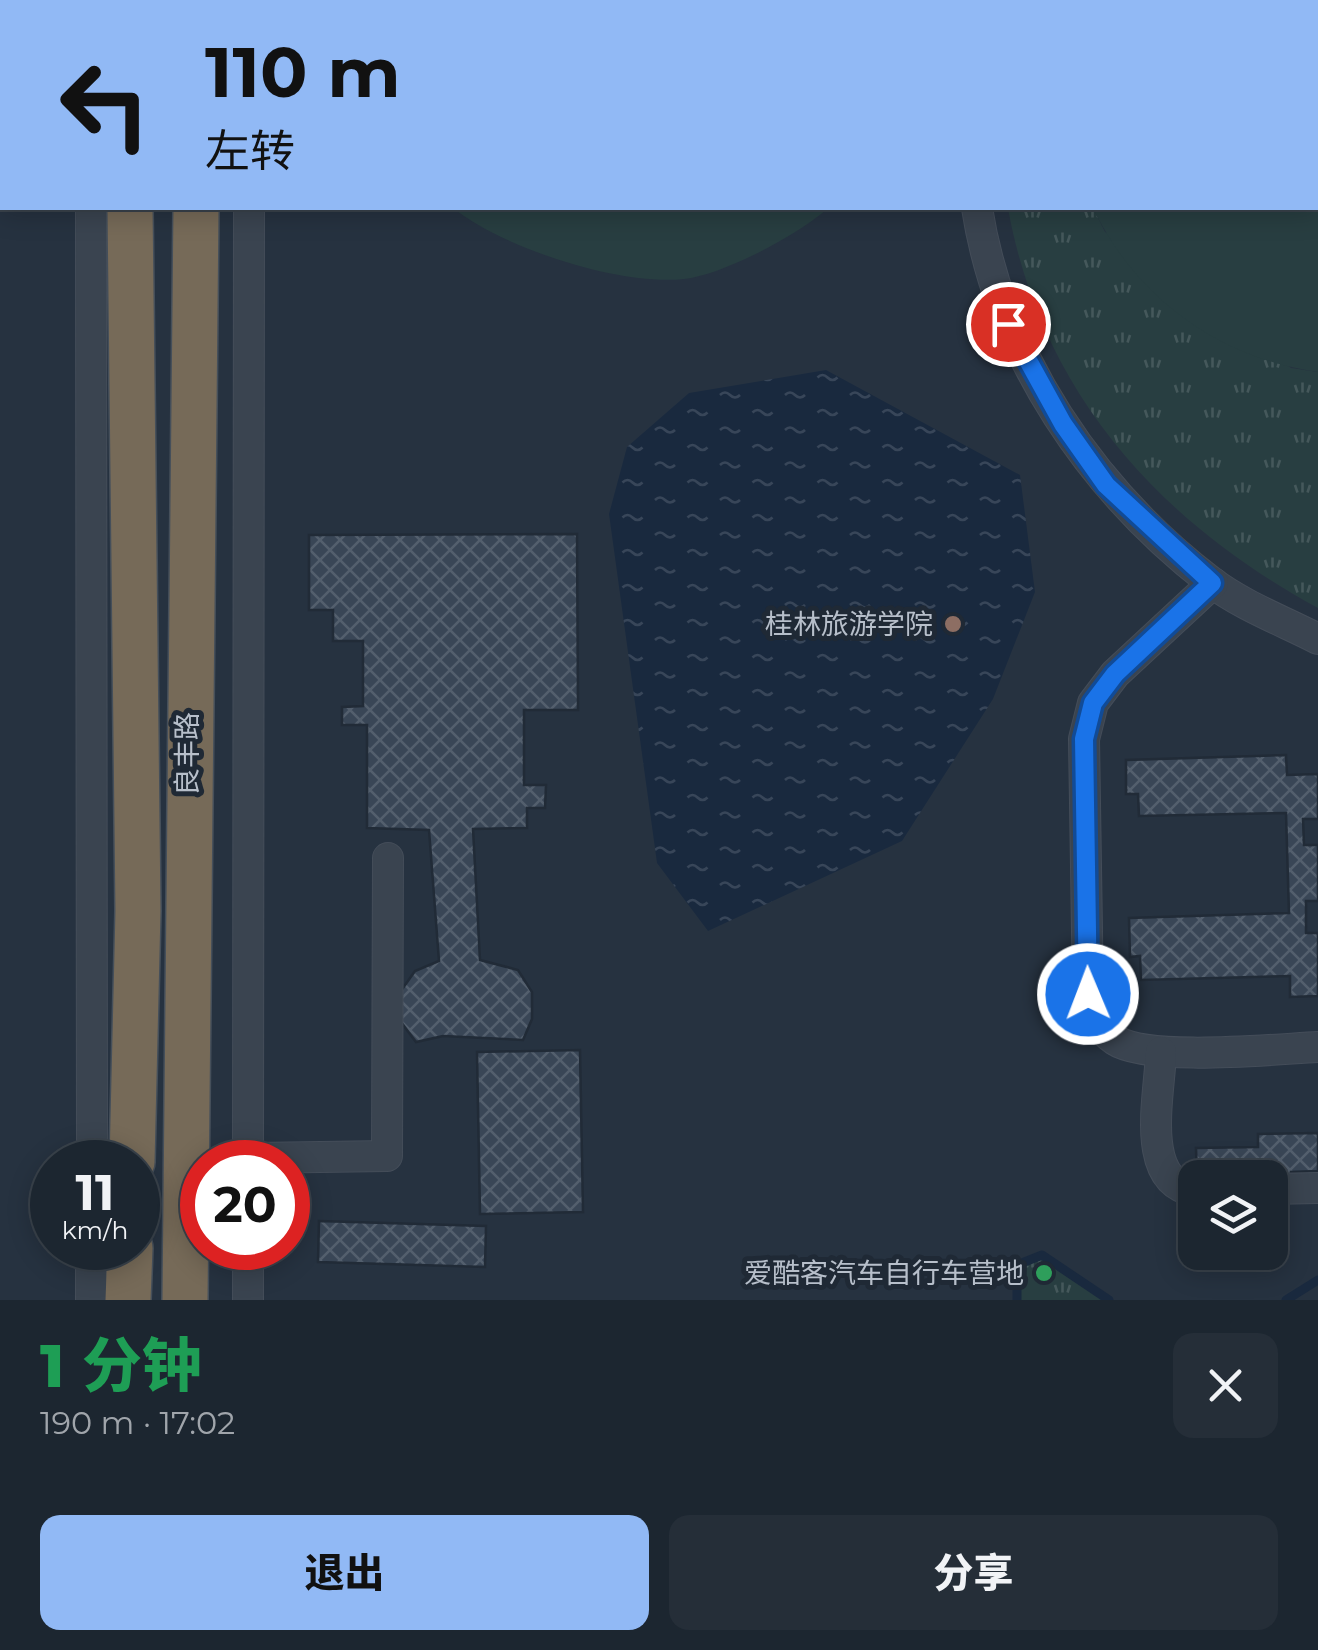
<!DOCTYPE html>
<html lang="zh">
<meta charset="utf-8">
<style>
:root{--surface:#1c2630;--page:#252e38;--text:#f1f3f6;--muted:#a0a5ab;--line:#3a434c;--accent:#91b9f5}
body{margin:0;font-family:Montserrat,"Noto Sans SC",sans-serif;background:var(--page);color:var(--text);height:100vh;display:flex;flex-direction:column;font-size:38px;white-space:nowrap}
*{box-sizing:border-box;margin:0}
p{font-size:32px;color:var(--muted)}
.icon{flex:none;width:55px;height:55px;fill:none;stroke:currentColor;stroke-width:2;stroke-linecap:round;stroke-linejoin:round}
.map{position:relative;height:1300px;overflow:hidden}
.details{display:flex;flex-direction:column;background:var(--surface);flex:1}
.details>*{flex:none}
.banner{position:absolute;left:0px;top:0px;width:1320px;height:210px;box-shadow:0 5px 25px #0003,0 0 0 2px var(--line);background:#91b9f5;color:#111;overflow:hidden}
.controls{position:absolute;left:1178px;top:1160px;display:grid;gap:20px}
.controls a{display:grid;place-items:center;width:110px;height:110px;border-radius:20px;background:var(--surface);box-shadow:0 5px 25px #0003,0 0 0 2px var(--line);font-size:50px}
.speed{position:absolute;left:30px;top:1140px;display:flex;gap:20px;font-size:50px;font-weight:700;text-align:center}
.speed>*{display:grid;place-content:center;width:130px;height:130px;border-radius:50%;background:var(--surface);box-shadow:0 5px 25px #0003,0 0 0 2px var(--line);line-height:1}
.speed small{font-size:25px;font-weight:400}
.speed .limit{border:15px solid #d22;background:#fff;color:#111}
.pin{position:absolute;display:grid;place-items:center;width:85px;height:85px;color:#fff;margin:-42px;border:5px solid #fff;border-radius:50%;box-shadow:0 2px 10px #0007}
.me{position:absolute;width:110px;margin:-55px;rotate:359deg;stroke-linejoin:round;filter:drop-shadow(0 0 8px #0008)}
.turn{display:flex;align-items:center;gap:35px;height:210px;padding:0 40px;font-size:45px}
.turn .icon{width:130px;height:130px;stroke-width:2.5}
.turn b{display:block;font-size:70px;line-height:85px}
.round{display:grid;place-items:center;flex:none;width:105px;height:105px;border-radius:20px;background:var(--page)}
.head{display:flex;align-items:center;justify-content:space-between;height:170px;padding:0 40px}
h1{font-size:60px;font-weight:800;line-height:75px;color:#1e9e55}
.button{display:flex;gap:20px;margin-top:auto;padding:20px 40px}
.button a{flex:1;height:115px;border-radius:20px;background:var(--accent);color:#111;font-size:40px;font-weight:800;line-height:115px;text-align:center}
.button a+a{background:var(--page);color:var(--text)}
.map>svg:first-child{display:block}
</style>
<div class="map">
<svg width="1318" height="1300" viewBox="0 0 1318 1300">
<defs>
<pattern id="grass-tufts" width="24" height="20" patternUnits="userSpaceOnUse" patternTransform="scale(2.5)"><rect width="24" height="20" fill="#283e41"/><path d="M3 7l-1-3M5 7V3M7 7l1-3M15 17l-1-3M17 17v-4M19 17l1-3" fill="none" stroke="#45585b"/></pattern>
<pattern id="water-ripples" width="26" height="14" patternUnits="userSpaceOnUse" patternTransform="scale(2.5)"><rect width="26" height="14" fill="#19293e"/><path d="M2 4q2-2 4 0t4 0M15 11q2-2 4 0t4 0" fill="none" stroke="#384659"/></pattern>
<pattern id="building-cross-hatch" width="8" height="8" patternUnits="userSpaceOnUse" patternTransform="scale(2.5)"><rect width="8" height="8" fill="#394656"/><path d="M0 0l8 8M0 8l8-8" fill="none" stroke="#535f6d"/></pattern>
</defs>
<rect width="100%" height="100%" fill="#263240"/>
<g fill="url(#grass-tufts)">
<polygon points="996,0 1318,0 1318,42 1318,2"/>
<path d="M1008,208H1093L1105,232L1291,368L1318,372V608C1158,521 1041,391 1008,208Z"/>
<polygon points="1042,1255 1109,1300 1017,1300 1017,1265"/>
</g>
<g fill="#283e41">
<polygon points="350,0 855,0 855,2 351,2"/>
<path d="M1318,42V372C1219,358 1136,298 1093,208H1318Z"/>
<path d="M453,208H828C800,234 723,275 684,279C619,286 503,248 453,208Z"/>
</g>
<polygon fill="url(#water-ripples)" points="826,370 1020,475 1035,592 993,699 902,841 708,931 657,863 609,514 627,447 689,393"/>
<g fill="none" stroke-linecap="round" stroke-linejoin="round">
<g stroke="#19293e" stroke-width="9">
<polyline points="1017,1300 1017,1265 1042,1255 1109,1300"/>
<polyline points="1286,1300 1318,1280"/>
</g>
</g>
<g fill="url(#building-cross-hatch)" stroke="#212b37" stroke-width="2.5">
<polygon points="577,534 578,710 524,710 524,785 546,785 545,808 527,808 527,828 473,829 480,960 518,970 532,992 532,1019 523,1040 443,1036 416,1042 401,1022 398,995 415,971 439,961 429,830 367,828 367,725 342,725 342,707 363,706 363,641 333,641 333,610 309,610 309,535"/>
<polygon points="1286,755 1287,775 1318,774 1318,819 1303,819 1304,845 1318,845 1318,901 1306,901 1306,933 1318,933 1318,996 1290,997 1290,976 1141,980 1140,956 1130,957 1129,918 1289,913 1286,813 1139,816 1138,794 1126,794 1126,760"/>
<polygon points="580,1050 583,1212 480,1214 477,1052"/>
<polygon points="1318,1133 1318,1171 1291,1172 1291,1186 1270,1178 1197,1178 1196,1148 1258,1147 1258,1134"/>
<polygon points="319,1221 486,1226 485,1267 318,1262"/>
</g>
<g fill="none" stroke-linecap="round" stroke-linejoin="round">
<defs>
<g id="minor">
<polyline points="91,0 91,2"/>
<polyline points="246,0 246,2"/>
<polyline points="966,0 966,2"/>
<polyline points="91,208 92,1162"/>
<path d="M977,208C1000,356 1092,490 1210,581C1241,605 1283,621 1318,639"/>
<path d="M1213,583L1115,674L1093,703L1084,739L1088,995C1093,1013 1098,1029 1115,1040C1148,1062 1275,1049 1318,1047"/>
<path d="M1161,1052C1160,1094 1138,1182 1195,1191"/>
<polyline points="248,1158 387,1156 388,858"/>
<polyline points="248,1162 249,208"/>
<polyline points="1270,1189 1318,1188"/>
<polyline points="91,1300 91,1248"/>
<polyline points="248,1300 248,1248"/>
</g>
<g id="highway">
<polyline points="129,0 129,2"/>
<polyline points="191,0 191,2"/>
<polyline points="130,208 138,911 132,1162"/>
<polyline points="128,1300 130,1248"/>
<polyline points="185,1300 196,208"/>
</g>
</defs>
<use href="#minor" stroke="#444d59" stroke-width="32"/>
<use href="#highway" stroke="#454f5a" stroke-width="48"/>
<use href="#minor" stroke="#3a4450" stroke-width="30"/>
<use href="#highway" stroke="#766a58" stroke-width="45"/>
</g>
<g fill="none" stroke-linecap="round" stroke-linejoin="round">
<defs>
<polyline id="route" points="1008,324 1063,424 1106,485 1212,583 1115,674 1093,703 1084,739 1088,994"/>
</defs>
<use href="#route" stroke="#114b97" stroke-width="25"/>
<use href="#route" stroke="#1a73e8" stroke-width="18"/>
</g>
<circle fill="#8d6e63" stroke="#1f2935" stroke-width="4" cx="953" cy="624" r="10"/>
<circle fill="#2e9e5b" stroke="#1f2935" stroke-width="4" cx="1044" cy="1273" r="10"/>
<g text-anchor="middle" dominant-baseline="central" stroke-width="10" stroke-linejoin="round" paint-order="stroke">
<g font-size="28" fill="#b7bfca" stroke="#1f2935" text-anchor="end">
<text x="933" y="624">桂林旅游学院</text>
<text x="1024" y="1273">爱酷客汽车自行车营地</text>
</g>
<g font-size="28" fill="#b7bfca" stroke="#1f2935">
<text transform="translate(187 754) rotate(-90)">良丰路</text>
</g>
</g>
</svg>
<div class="controls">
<a><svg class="icon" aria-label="layers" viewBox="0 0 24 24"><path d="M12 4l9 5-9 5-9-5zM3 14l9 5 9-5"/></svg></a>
</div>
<div class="speed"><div>11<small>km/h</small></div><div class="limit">20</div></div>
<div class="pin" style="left:1008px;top:324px;background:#d93025"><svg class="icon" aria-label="arrive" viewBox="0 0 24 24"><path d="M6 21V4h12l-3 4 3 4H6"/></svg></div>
<svg class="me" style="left:1088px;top:994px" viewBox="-20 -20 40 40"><circle r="17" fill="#1a73e8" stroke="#fff" stroke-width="3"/><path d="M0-11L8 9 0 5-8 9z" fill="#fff"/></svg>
<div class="banner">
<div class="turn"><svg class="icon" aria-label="left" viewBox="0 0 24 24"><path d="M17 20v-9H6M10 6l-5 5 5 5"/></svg><div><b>110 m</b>左转</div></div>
</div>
</div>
<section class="details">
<div class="head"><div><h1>1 分钟</h1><p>190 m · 17:02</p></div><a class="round"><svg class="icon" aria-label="close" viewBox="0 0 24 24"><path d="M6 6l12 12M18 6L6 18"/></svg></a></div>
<div class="button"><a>退出</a><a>分享</a></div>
</section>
